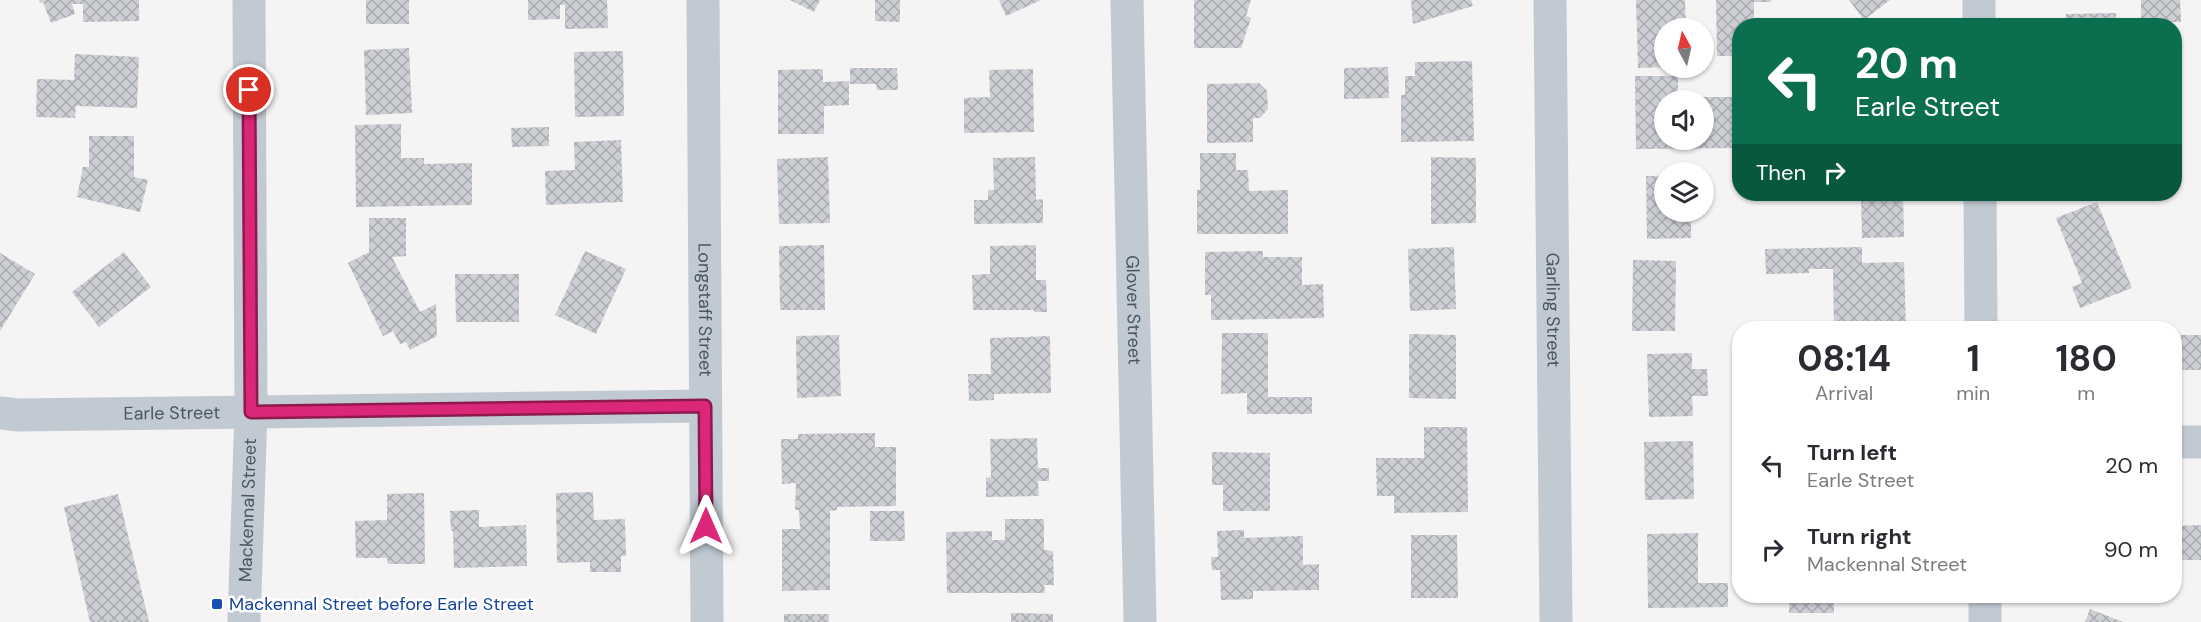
<!DOCTYPE html>
<style>
:root{--surface:#fff;--page:#f2f2f3;--text:#2b2b33;--muted:#7c7c81}
body{margin:0;font-family:"DM Sans",sans-serif;background:var(--page);color:var(--text);height:100vh;display:flex;flex-direction:column;font-size:22px;white-space:nowrap}
*{box-sizing:border-box;margin:0}
p{font-size:20px;color:var(--muted)}
.icon{flex:none;width:33px;height:33px;fill:none;stroke:currentColor;stroke-width:2;stroke-linecap:round;stroke-linejoin:round}
.map{position:relative;flex:1;overflow:hidden}
.panel{position:absolute;left:1732px;top:321px;width:450px;height:282px;display:flex;flex-direction:column;background:var(--surface);border-radius:24px;box-shadow:0 2px 4px #0004}
.panel>*{flex:none}
.banner{position:absolute;left:1732px;top:18px;width:450px;height:183px;border-radius:24px;box-shadow:0 2px 4px #0004;background:#0b6e4f;color:#fff;overflow:hidden}
.needle{width:39px;rotate:352deg}
.buttons{position:absolute;left:1654px;top:18px;display:grid;gap:12px}
.buttons a{display:grid;place-items:center;width:60px;height:60px;border-radius:50%;background:var(--surface);box-shadow:0 2px 4px #0004;font-size:30px}
.pin{position:absolute;display:grid;place-items:center;width:51px;height:51px;color:#fff;margin:-26px;border:3px solid #fff;border-radius:50%;box-shadow:0 2px 6px #0007}
.me{position:absolute;width:66px;margin:-33px;rotate:0deg;stroke-linejoin:round;filter:drop-shadow(0 0 4px #0008)}
.turn{display:flex;align-items:center;gap:21px;height:126px;padding:0 24px;font-size:27px}
.turn .icon{width:78px;height:78px;stroke-width:2.5}
.turn b{display:block;font-size:42px;line-height:51px}
.then{display:flex;align-items:center;height:57px;padding:0 24px;background:#0003;gap:12px;font-size:22px}
.eta{display:flex;justify-content:space-evenly;align-items:center;height:102px;text-align:center}
.eta b{font-size:36px;font-weight:700;line-height:42px}
ul{padding:0;list-style:none}
li{display:flex;align-items:center;gap:18px;height:84px;padding:0 24px}
li div{flex:1}
li b{display:block;font-size:22px}
li em{font-style:normal}
.map>svg:first-child{display:block}
</style>
<div class="map">
<svg width="2201" height="622" viewBox="0 0 2201 622">
<defs>
<pattern id="building-cross-hatch" width="8" height="8" patternUnits="userSpaceOnUse" patternTransform="scale(1.5)"><rect width="8" height="8" fill="#cdcfd5"/><path d="M0 0l8 8M0 8l8-8" fill="none" stroke="#a8abb0"/></pattern>
</defs>
<rect width="100%" height="100%" fill="#f5f3f3"/>
<g fill="url(#building-cross-hatch)" fill-rule="evenodd">
<polygon points="39,0 139,0 139,21 83,22 83,4 72,4 75,14 51,23 43,2 40,3"/>
<rect x="366" y="0" width="43" height="24"/>
<polygon points="528,0 607,0 608,28 565,29 565,5 560,5 560,19 528,20"/>
<polygon points="790,0 820,0 814,12"/>
<polygon points="875,0 900,0 900,22 875,21"/>
<polygon points="999,0 1041,0 1006,16"/>
<polygon points="1194,0 1251,0 1246,16 1251,18 1241,48 1194,48"/>
<polygon points="1411,0 1471,0 1473,6 1413,24"/>
<polygon points="1636,0 1685,0 1686,28 1665,28 1665,67 1638,68"/>
<polygon points="1716,0 1771,0 1771,2 1754,2 1754,26 1740,26 1740,56 1717,56"/>
<polygon points="1849,0 1890,0 1864,20"/>
<polygon points="2141,0 2180,0 2181,22 2164,22 2164,26 2141,26"/>
<polygon points="2116,13 2116,26 2066,26 2066,14"/>
<polygon points="1862,18 1862,26 1816,26 1816,19"/>
<polygon points="409,48 412,113 366,115 364,50"/>
<polygon points="623,51 624,116 575,117 574,52"/>
<polygon points="75,54 139,57 137,108 76,106 75,118 36,117 37,79 74,80"/>
<polygon points="1472,61 1474,141 1401,142 1401,95 1405,95 1405,76 1415,76 1415,62"/>
<polygon points="1388,67 1389,98 1344,99 1344,68"/>
<polygon points="850,68 897,68 898,90 877,90 876,84 850,84"/>
<polygon points="823,69 823,82 849,81 849,105 824,106 824,134 778,134 778,70"/>
<polygon points="1033,69 1034,132 964,133 964,98 990,97 989,70"/>
<path d="M1635,76H1678V97H1740V148L1636,149ZM1665,100H1704V140H1665Z"/>
<polygon points="1259,83 1267,91 1268,109 1260,118 1253,118 1253,142 1207,143 1207,84"/>
<rect x="2175" y="88" width="6" height="21"/>
<polygon points="401,124 401,158 424,158 424,164 472,163 472,205 356,207 355,125"/>
<polygon points="549,127 549,146 512,147 511,128"/>
<polygon points="89,136 134,136 134,177 148,180 140,212 77,197 83,167 89,167"/>
<polygon points="621,140 623,202 546,205 545,171 575,170 574,142"/>
<polygon points="1200,153 1236,153 1236,170 1248,170 1249,191 1288,190 1288,234 1197,234 1197,190 1200,190"/>
<polygon points="828,157 830,223 779,224 777,159"/>
<polygon points="1035,157 1036,200 1043,199 1043,223 974,224 974,200 988,200 988,190 994,190 993,158"/>
<polygon points="1431,157 1476,158 1476,223 1431,224"/>
<polygon points="1646,176 1665,176 1665,212 1691,212 1691,238 1647,239"/>
<polygon points="1861,194 1903,194 1904,237 1862,238"/>
<polygon points="2097,202 2132,288 2080,308 2072,287 2082,283 2056,218"/>
<polygon points="369,218 406,218 406,256 392,257 420,312 436,304 437,336 410,350 406,342 400,344 393,331 383,336 348,263 369,252"/>
<polygon points="824,245 825,310 780,310 779,246"/>
<polygon points="1036,245 1036,280 1046,280 1047,312 1034,312 1034,310 973,310 972,275 990,274 990,246"/>
<polygon points="1454,247 1456,309 1410,311 1408,249"/>
<polygon points="1862,247 1862,263 1904,262 1906,327 1834,328 1833,269 1809,269 1809,273 1766,274 1765,249"/>
<polygon points="585,251 626,269 596,334 555,315"/>
<polygon points="1263,251 1263,257 1302,257 1302,285 1323,284 1324,318 1211,320 1211,295 1205,295 1205,252"/>
<polygon points="124,252 151,287 99,327 72,292"/>
<polygon points="0,253 35,274 0,331"/>
<polygon points="1633,260 1676,261 1675,331 1632,331"/>
<polygon points="455,274 519,274 519,322 456,322"/>
<polygon points="1222,333 1268,333 1268,397 1312,397 1312,414 1247,414 1247,393 1221,394"/>
<polygon points="1409,334 1456,335 1456,399 1409,398"/>
<polygon points="839,335 841,396 797,398 796,336"/>
<rect x="2175" y="335" width="26" height="35"/>
<polygon points="1050,336 1051,393 994,394 994,400 969,401 968,374 991,374 990,338"/>
<polygon points="1692,353 1692,369 1707,369 1708,396 1692,396 1693,416 1649,417 1647,354"/>
<polygon points="1424,427 1467,427 1468,512 1394,513 1394,496 1377,496 1376,458 1424,458"/>
<polygon points="875,433 875,447 896,447 896,506 837,507 837,510 830,511 830,590 782,591 782,529 800,529 799,510 795,510 796,483 782,484 781,439 798,439 798,434"/>
<polygon points="1037,438 1038,468 1049,468 1049,481 1038,481 1039,496 986,497 986,478 991,477 990,439"/>
<polygon points="1693,441 1694,499 1645,500 1644,442"/>
<polygon points="1212,452 1270,453 1270,511 1223,511 1223,485 1212,485"/>
<polygon points="593,492 594,520 625,519 626,556 621,556 621,572 590,572 590,562 557,563 556,493"/>
<polygon points="424,493 425,564 388,564 387,558 356,558 355,521 387,520 387,494"/>
<polygon points="118,494 149,622 90,622 64,507"/>
<polygon points="479,510 479,527 526,525 527,566 454,568 453,531 451,531 450,511"/>
<polygon points="870,511 904,511 905,541 870,541"/>
<polygon points="1005,519 1044,519 1044,550 1053,551 1054,585 1044,585 1045,593 947,593 946,532 992,531 992,540 1005,540"/>
<polygon points="2201,525 2201,560 2175,560 2175,526"/>
<polygon points="1244,530 1244,538 1303,536 1303,565 1319,564 1319,590 1253,591 1253,599 1221,600 1220,570 1212,570 1211,557 1218,557 1217,531"/>
<polygon points="1698,533 1698,583 1728,583 1728,607 1648,608 1647,534"/>
<polygon points="1411,535 1457,535 1458,598 1411,598"/>
<rect x="1789" y="596" width="45" height="17"/>
<polygon points="2090,609 2123,622 2085,622"/>
<polygon points="1011,613 1053,614 1053,622 1011,622"/>
<rect x="784" y="614" width="45" height="8"/>
</g>
<g fill="none" stroke-linecap="round" stroke-linejoin="round">
<g stroke="#c1cad2" stroke-width="33">
<path id="s1" d="M703,0L707,622"/>
<path id="s2" d="M1127,0L1140,622"/>
<path id="s3" d="M1550,0L1556,622"/>
<polyline points="1979,0 1979,26"/>
<polyline points="1980,194 1981,328"/>
<path id="s4" d="M0,413L18,415L705,406"/>
<polyline points="2175,442 2201,442"/>
<polyline points="1985,596 1985,622"/>
<path id="s5" d="M244,622L251,412L249,0"/>
</g>
</g>
<g fill="none" stroke-linecap="round" stroke-linejoin="round">
<defs>
<polyline id="route" points="249,90 251,412 705,406 706,526"/>
</defs>
<use href="#route" stroke="#8e194d" stroke-width="15"/>
<use href="#route" stroke="#db2777" stroke-width="10"/>
</g>
<rect fill="#1a4fb4" stroke="#fff" stroke-width="2" x="211" y="598" width="12" height="12" rx="3"/>
<g text-anchor="middle" dominant-baseline="central" stroke-width="5" stroke-linejoin="round" paint-order="stroke">
<g font-size="18" fill="#4a5661" stroke="#fff">
<text stroke="none"><textPath href="#s1" startOffset="310">Longstaff Street</textPath></text>
<text stroke="none"><textPath href="#s2" startOffset="310">Glover Street</textPath></text>
<text stroke="none"><textPath href="#s3" startOffset="310">Garling Street</textPath></text>
<text stroke="none"><textPath href="#s4" startOffset="172">Earle Street</textPath></text>
<text stroke="none"><textPath href="#s5" startOffset="112">Mackennal Street</textPath></text>
</g>
<g font-size="18" fill="#164399" stroke="#fff" text-anchor="start">
<text x="229" y="604">Mackennal Street before Earle Street</text>
</g>
</g>
</svg>
<div class="buttons">
<a><svg class="needle" viewBox="-14 -14 28 28"><path d="M0-13l5 13h-10z" fill="#e53935"/><path d="M0 13l5-13h-10z" fill="#7c7c81"/></svg></a>
<a><svg class="icon" aria-label="sound" viewBox="0 0 24 24"><path d="M4 9h4l5-4v14l-5-4H4zM17 9q2 3 0 6"/></svg></a>
<a><svg class="icon" aria-label="layers" viewBox="0 0 24 24"><path d="M12 4l9 5-9 5-9-5zM3 14l9 5 9-5"/></svg></a>
</div>
<div class="pin" style="left:249px;top:90px;background:#d93025"><svg class="icon" aria-label="arrive" viewBox="0 0 24 24"><path d="M6 21V4h12l-3 4 3 4H6"/></svg></div>
<svg class="me" style="left:706px;top:526px" viewBox="-20 -20 40 40"><path d="M0-17L14 15 0 8-14 15z" fill="#db2777" stroke="#fff" stroke-width="4"/></svg>
<div class="banner">
<div class="turn"><svg class="icon" aria-label="left" viewBox="0 0 24 24"><path d="M17 20v-9H6M10 6l-5 5 5 5"/></svg><div><b>20 m</b>Earle Street</div></div>
<div class="then">Then<svg class="icon" aria-label="right" viewBox="0 0 24 24"><path d="M7 20v-9h11M14 6l5 5-5 5"/></svg></div>
</div>
<section class="panel">
<div class="eta">
<div><b>08:14</b><p>Arrival</p></div>
<div><b>1</b><p>min</p></div>
<div><b>180</b><p>m</p></div>
</div>
<ul>
<li><svg class="icon" aria-label="left" viewBox="0 0 24 24"><path d="M17 20v-9H6M10 6l-5 5 5 5"/></svg><div><b>Turn left</b><p>Earle Street</p></div><em>20 m</em></li>
<li><svg class="icon" aria-label="right" viewBox="0 0 24 24"><path d="M7 20v-9h11M14 6l5 5-5 5"/></svg><div><b>Turn right</b><p>Mackennal Street</p></div><em>90 m</em></li>
</ul>
</section>
</div>
